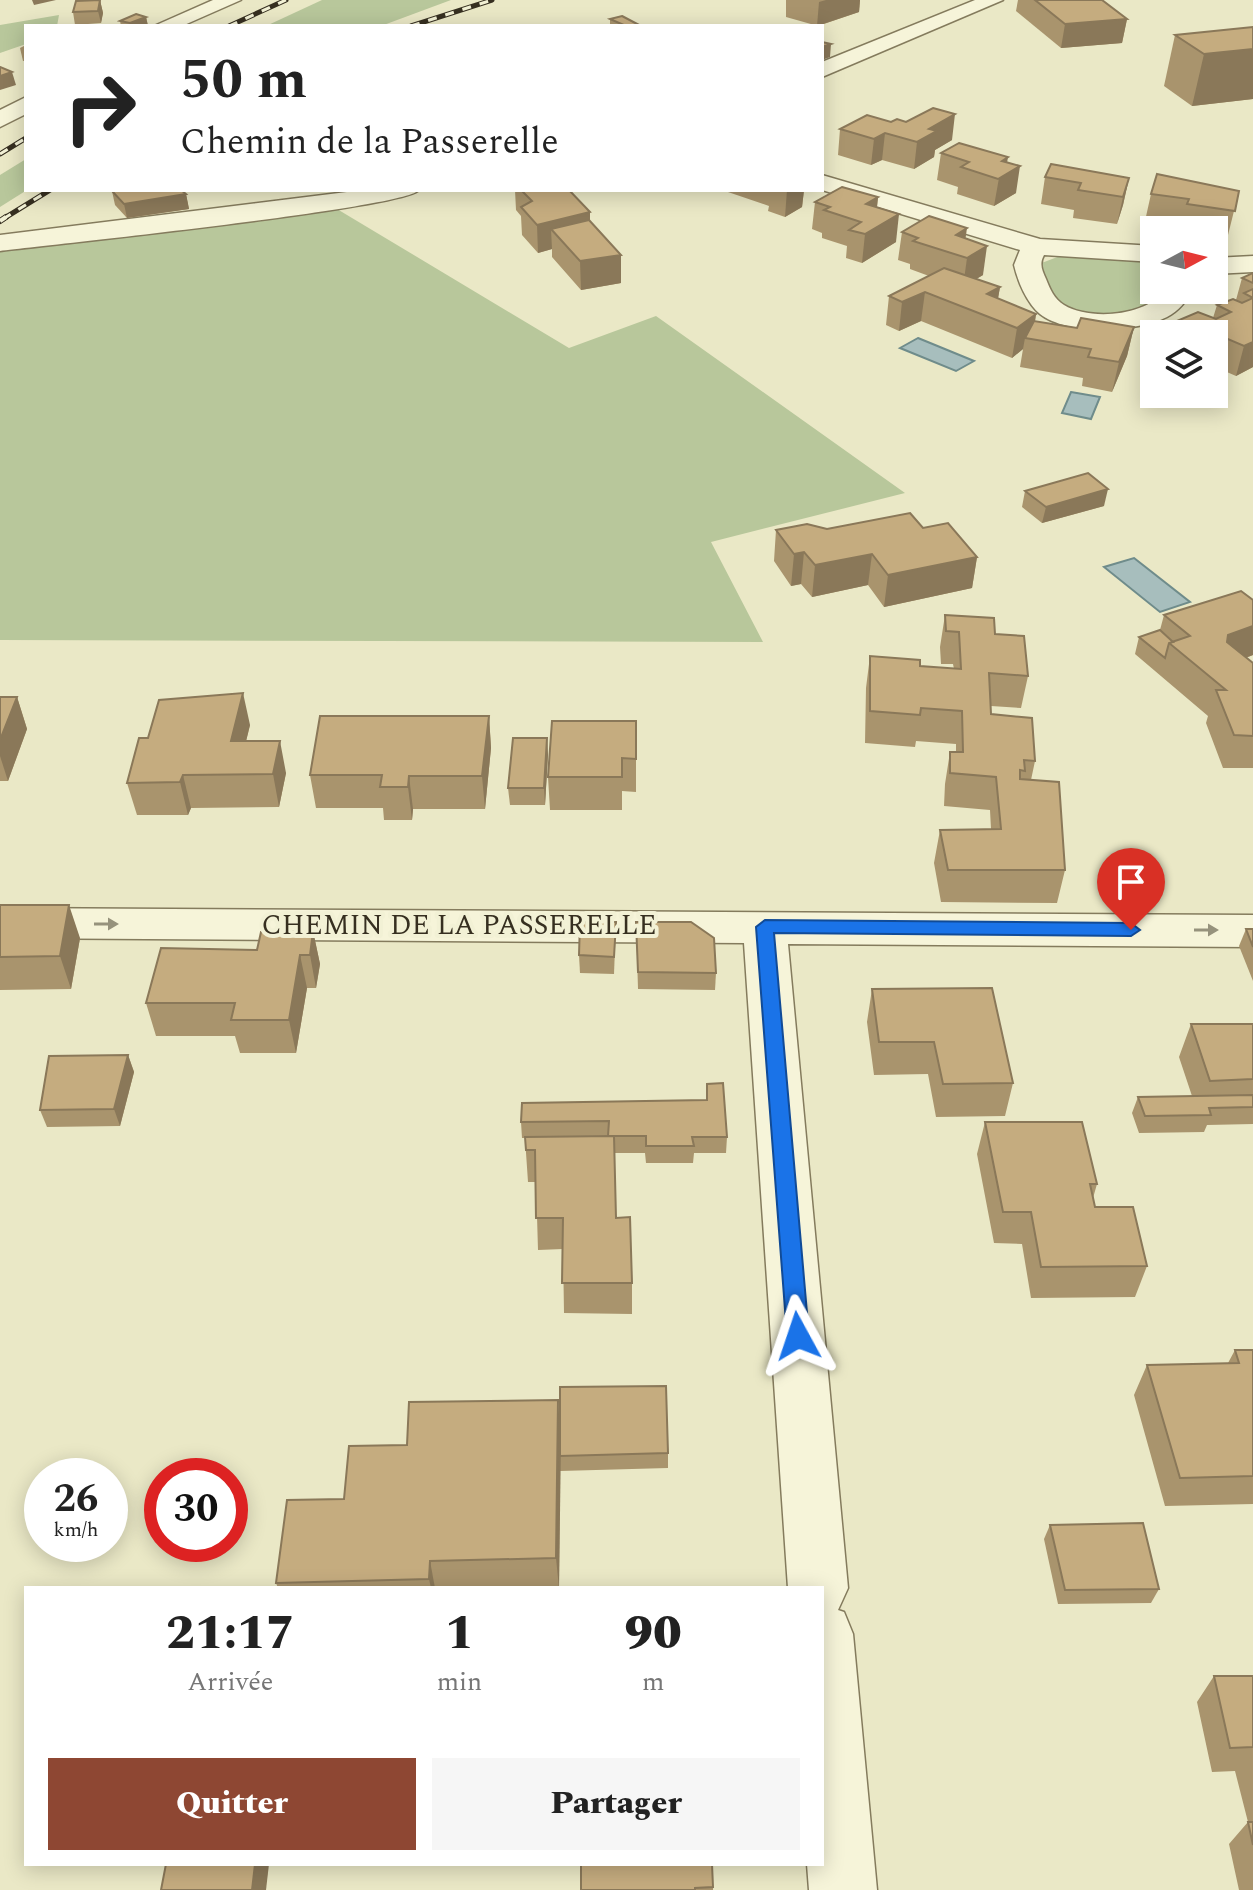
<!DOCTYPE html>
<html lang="fr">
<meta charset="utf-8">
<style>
:root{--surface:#fff;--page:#f6f6f6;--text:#222;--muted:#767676;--accent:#8e4733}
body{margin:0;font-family:Spectral,serif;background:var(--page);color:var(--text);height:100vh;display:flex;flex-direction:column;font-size:30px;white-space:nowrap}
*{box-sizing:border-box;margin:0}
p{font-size:26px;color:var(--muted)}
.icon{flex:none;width:44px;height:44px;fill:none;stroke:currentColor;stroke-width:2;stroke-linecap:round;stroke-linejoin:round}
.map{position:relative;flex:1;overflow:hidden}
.panel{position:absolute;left:24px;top:1586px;width:800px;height:280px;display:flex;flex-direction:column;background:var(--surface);border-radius:0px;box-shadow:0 4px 20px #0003}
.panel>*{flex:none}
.banner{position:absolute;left:24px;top:24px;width:800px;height:168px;border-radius:0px;box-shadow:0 4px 20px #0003;background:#fff;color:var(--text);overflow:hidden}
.needle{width:52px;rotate:83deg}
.buttons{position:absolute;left:1140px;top:216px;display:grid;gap:16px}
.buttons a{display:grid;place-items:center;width:88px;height:88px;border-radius:0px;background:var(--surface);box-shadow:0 4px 20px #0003;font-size:40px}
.speed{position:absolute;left:24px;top:1458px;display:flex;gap:16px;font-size:40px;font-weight:700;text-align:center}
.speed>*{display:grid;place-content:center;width:104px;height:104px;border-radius:50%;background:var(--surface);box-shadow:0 4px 20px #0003;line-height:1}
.speed small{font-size:20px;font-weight:400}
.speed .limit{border:12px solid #d22;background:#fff;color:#111}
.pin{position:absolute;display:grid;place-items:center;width:68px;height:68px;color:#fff;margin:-82px -34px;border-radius:50% 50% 50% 0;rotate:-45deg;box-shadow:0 0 8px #0007}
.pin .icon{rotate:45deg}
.me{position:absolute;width:88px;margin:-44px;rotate:355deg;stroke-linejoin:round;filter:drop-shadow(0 0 6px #0008)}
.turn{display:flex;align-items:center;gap:28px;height:168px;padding:0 24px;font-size:36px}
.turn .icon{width:104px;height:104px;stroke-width:2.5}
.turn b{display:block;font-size:56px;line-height:68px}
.eta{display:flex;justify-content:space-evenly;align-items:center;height:136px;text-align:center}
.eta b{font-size:48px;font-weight:800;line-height:56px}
.primary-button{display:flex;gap:16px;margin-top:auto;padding:16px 24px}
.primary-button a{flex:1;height:92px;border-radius:0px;background:var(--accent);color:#fff;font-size:32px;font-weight:800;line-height:92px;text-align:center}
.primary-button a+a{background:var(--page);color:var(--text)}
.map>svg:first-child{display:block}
</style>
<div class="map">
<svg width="1253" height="1890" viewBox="0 0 1253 1890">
<rect width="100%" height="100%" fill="#eae8c6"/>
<g fill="#b8c79b">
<polygon points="322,0 451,0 381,26 266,26"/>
<polygon points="59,15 57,26 26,26 26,44 0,53 0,25"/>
<polygon points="26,159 27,190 0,207 0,175"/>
<polygon points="337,209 569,348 656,316 905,493 711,542 763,642 0,640 0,250"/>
<path d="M1060,256L1146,259L1154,265V290H1163C1139,322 1087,317 1054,303L1039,264Z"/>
</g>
<g fill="#a7bebd" stroke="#6f8c8b" stroke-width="2">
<polygon points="918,338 974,361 956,371 900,348"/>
<polygon points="1071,392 1100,397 1091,419 1062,413"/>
<polygon points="1134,558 1190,602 1160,612 1104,567"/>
</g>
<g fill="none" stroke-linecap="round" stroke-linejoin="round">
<defs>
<g id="minor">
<polygon points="213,0 241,0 182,26 154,26"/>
<polygon points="975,0 1003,0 822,77 822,62"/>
<polygon points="26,97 26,114 0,127 0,110"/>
<path d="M822,175L1040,239L1154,246V262L1044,255C1039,264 1042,270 1046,279C1050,289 1054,299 1064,305C1090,321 1147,316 1165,290H1193C1186,301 1179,311 1167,317C1137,332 1068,336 1040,314C1027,303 1018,282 1014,265L1020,250L822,190Z"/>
<path d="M363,190H419C407,208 49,245 0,251V235Z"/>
<polygon points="1253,256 1253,272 1214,274 1214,258"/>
<polygon points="0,908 1253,915 1253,947 788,944 848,1588 838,1610 844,1612 853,1634 877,1890 809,1890 807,1864 822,1864 822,1588 788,1588 744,943 0,938"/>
</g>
</defs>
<use href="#minor" stroke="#847b5d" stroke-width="3"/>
<use href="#minor" fill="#f6f4d9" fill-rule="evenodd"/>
<defs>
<g id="rail-far1">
<polyline points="229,26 286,0"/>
<polyline points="411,26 492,0"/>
<polyline points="0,154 26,138"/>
<polyline points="3,219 50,190"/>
</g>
<polyline id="rail" points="0,221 6,217"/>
</defs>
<use href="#rail-far1" stroke="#362f20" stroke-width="5"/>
<use href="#rail" stroke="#362f20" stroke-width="6"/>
<use href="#rail-far1" stroke="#f2f1d5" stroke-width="3" stroke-dasharray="9" stroke-linecap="butt"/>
<use href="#rail" stroke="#f2f1d5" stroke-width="4" stroke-dasharray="12" stroke-linecap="butt"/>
</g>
<g fill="#a9946d">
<polygon points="100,0 103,13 101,23 75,25 73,12"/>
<polygon points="786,0 860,0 859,12 818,26 786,17"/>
<polygon points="1018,0 1102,0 1127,19 1122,43 1061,48 1016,11"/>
<polygon points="146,17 148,26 121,26 120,21"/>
<polygon points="610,19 641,26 610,26"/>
<polygon points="1253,27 1253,99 1192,106 1164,86 1175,35"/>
<polygon points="26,45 26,61 23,61 20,48"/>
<polygon points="840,129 952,140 935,150 934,157 914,169 882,160 871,165 838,155"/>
<polygon points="941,153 1007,162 1016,193 994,206 957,194 958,187 937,180"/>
<polygon points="1045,177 1129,178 1123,205 1117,224 1073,218 1074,210 1041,204"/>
<polygon points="515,190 569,190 590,221 621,255 621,283 581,290 552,257 552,249 538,253 522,235 521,216 516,210"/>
<polygon points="726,190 804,190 802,207 785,217 768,211 769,206 725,191"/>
<polygon points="112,191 186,194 189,209 127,218 115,205"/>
<polygon points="1239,191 1227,239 1214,237 1214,230 1181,230 1182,226 1145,221 1151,194"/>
<polygon points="878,197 877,207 896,242 862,263 846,258 847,246 822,238 822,233 812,229 815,202"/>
<polygon points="902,232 965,238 983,275 976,279 1000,287 998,298 1036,314 1035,322 1077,328 1134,327 1127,356 1112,392 1082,386 1083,378 1020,367 1023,349 1012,358 921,321 899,331 886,325 889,296 929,276 910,269 910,264 898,260"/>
<polygon points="1253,273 1253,367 1236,376 1220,369 1214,371 1214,334 1163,334 1165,326 1213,318 1217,305 1236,300 1242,278"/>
<polygon points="1025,491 1104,506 1042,523 1022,507"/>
<polygon points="923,528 977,557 972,588 884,607 868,585 812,597 801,584 791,586 774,561 776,530"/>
<polygon points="1253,600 1253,655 1246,658 1253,663 1253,768 1223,768 1206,723 1208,716 1135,654 1139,637 1160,630 1164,615"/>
<polygon points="945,615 995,634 1028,676 1021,708 991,706 991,714 1035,761 1031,780 1065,870 1057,903 941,902 934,863 940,830 991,829 990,810 944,806 945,784 950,752 956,752 956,744 916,741 915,747 865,743 866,688 870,656 920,666 954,669 953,664 941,664 940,647"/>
<polygon points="0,697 17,697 27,729 8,781 0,781"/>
<polygon points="489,716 491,748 485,809 413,809 412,820 384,820 383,808 316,808 310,775"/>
<polygon points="636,721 636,792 622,791 622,810 550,810 548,777"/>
<polygon points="250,725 246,741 286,773 279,807 191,808 188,815 137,815 127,783 148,738"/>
<polygon points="547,738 548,755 545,805 510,805 508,788"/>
<polygon points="0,905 80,938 71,989 0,990"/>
<polygon points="616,922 614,974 580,973 579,955"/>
<polygon points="636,922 716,973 715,990 638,989"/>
<polygon points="1246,929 1253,929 1253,981 1239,946"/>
<polygon points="313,931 320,964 316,988 307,988 296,1053 240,1053 235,1036 156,1036 146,1003 252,950"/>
<polygon points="872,989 1013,1083 1005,1116 936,1117 928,1074 874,1075 867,1022"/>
<polygon points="1191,1024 1253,1024 1253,1124 1207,1125 1204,1132 1139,1133 1132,1113 1138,1097 1192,1096 1179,1057"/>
<polygon points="128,1055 134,1072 120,1126 47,1127 40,1110"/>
<polygon points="707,1084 727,1137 726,1153 694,1153 693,1163 646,1163 645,1153 614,1153 616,1218 632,1283 632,1314 564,1313 563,1249 538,1250 536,1182 528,1182 525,1138 522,1138 521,1122 706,1100"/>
<polygon points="985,1122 1097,1184 1093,1198 1095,1207 1147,1266 1135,1297 1031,1298 1022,1244 994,1243 977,1154"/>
<polygon points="1235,1350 1253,1350 1253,1504 1165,1506 1134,1395 1147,1365 1228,1363"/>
<polygon points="559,1418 668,1453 668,1468 560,1471 559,1588 278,1588 276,1583 344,1499 407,1445"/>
<polygon points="1050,1525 1159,1589 1151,1603 1058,1604 1044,1539"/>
<polygon points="1214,1676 1253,1676 1253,1890 1239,1890 1229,1844 1248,1822 1235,1771 1212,1772 1197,1702"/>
<polygon points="713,1887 713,1890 581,1890"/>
</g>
<g fill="#8a7859">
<polygon points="32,0 56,0 34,5"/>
<polygon points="100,0 103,13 101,23 98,11"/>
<polygon points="826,0 860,0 859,12 817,26 819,2"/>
<polygon points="146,17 148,26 130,26 130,23"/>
<polygon points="1127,19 1122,43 1061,48 1065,24"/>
<polygon points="831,44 830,57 822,60 822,47"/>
<polygon points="1253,49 1253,99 1192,106 1204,54"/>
<polygon points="12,72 16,85 0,90 0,76"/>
<polygon points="955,114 952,140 935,150 934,157 914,169 917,142 929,129"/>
<polygon points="885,133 882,160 871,165 874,139"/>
<polygon points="1008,157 1005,175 1020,166 1016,193 994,206 1002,161"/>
<polygon points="1129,178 1123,205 1117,224 1123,197"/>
<polygon points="787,190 804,190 802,207 785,217"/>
<polygon points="186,194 189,209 127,218 124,204"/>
<polygon points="878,197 875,225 866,204"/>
<polygon points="590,212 590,240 551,229 552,249 538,253 537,225"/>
<polygon points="899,214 896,242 862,263 865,234"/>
<polygon points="967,228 963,256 956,235"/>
<polygon points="987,246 983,275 963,287 967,258"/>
<polygon points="621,255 621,283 581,290 580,261"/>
<polygon points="1000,287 995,316 987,294"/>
<polygon points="925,292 921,321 899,331 902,302"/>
<polygon points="1036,314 1032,339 1025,338 1023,349 1012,358 1017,328"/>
<polygon points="1134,327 1127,356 1112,392 1119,362"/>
<polygon points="1228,339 1220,369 1214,371 1214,345"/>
<polygon points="1253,342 1253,367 1236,376 1244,346"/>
<polygon points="1108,489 1104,506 1042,523 1046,507"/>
<polygon points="804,552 801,584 791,586 794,554"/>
<polygon points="872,554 868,585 812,597 815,565"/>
<polygon points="977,557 972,588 884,607 888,575"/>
<polygon points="1253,626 1253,655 1218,667 1228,635"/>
<polygon points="243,693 250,725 238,774 231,741"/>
<polygon points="17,697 27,729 8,781 0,756 0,740"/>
<polygon points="489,716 491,748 485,809 482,776"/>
<polygon points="547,738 548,755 545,805 544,788"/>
<polygon points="280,741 286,773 279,807 273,774"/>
<polygon points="183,775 191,808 188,815 180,782"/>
<polygon points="409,776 413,809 412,820 408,787"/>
<polygon points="69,905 80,938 71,989 60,956"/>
<polygon points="313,931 320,964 316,988 310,955"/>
<polygon points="300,955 307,988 296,1053 289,1020"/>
<polygon points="128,1055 134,1072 120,1126 114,1109"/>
<polygon points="558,1400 561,1441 559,1588 556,1558"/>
<polygon points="430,1561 435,1588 431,1588 429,1579"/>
<polygon points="255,1864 269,1864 266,1890 252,1890"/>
</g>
<g fill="#c5ac7f" stroke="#8a7859" stroke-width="2">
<polygon points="100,0 98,11 73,12 76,1"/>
<polygon points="1035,0 1102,0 1127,19 1065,24"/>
<polygon points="136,14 146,17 130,23 120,21"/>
<polygon points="622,16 641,26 626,26 610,19"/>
<polygon points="1253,27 1253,49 1204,54 1175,35"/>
<polygon points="822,42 831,44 822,47"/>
<polygon points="0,67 12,72 0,76"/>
<polygon points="933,108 955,114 929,129 937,131 917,142 885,133 874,139 840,129 867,115 891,122 897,119 906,122"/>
<polygon points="959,143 1008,157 1002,161 1020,166 998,179 961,167 969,162 941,153"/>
<polygon points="1051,164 1129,178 1123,197 1078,190 1081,183 1045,177"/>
<polygon points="1157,174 1239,191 1235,211 1187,204 1189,199 1151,194"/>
<polygon points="842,187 878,197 866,204 899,214 865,234 849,230 861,222 824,210 830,207 815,202"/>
<polygon points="117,190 181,190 186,194 124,204 112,191"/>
<polygon points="521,190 569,190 590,212 537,225 521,207 532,201"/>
<polygon points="929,216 967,228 956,235 987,246 967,258 913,241 918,238 902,232"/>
<polygon points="589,220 621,255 580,261 551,229"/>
<polygon points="944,268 1000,287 987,294 1036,314 1017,328 925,292 902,302 889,296"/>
<polygon points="1253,273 1253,283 1242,278"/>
<polygon points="1253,289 1253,298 1244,293"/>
<polygon points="1253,298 1253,342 1244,346 1228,339 1214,345 1214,334 1183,334 1165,326 1198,312 1216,319 1231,312 1217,305 1233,299 1242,303"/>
<polygon points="1081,318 1134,327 1119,362 1088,357 1091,349 1025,338 1034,321 1077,328"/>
<polygon points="1088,473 1108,489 1046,507 1025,491"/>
<polygon points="910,513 923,528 948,523 977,557 888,575 872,554 815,565 804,552 794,554 776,530 807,524 827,529"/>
<polygon points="1241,591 1253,600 1253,626 1228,635 1227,642 1253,663 1253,736 1234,735 1216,690 1226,690 1169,643 1190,636 1164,615"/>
<polygon points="945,615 994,618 995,634 1024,636 1028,676 989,673 991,714 1032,718 1035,761 1024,760 1025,771 1020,770 1020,779 1059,782 1065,870 948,870 940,830 1001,829 996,777 950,773 950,752 963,752 962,711 921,708 920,715 870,711 870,656 920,660 920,666 961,669 959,632 946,631"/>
<polygon points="1160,630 1173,642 1169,643 1165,658 1139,637"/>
<polygon points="243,693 231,741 280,741 273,774 183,775 180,782 127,783 139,738 148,738 159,700"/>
<polygon points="0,697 17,697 0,740"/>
<polygon points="320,716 489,716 482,776 409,776 408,787 380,787 382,775 310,775"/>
<polygon points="552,721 636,721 636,759 622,758 622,777 548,777"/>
<polygon points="513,738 547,738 544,788 508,788"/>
<polygon points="0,905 69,905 60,956 0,957"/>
<polygon points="580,922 616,922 614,957 579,955"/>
<polygon points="636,922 691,922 714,938 716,973 638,972"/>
<polygon points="1246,929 1253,929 1253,947"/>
<polygon points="313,931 310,955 300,955 289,1020 231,1020 235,1003 146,1003 161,948 257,950 261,932"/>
<polygon points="992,988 1013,1083 943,1084 934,1042 879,1042 872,989"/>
<polygon points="1191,1024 1253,1024 1253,1079 1210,1081"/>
<polygon points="128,1055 114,1109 40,1110 49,1056"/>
<polygon points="723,1083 727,1137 692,1137 694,1146 646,1146 646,1136 608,1136 609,1121 521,1122 522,1103 707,1100 707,1084"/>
<polygon points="1253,1095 1253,1107 1209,1108 1211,1115 1145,1116 1138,1097"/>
<polygon points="985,1122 1082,1122 1097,1184 1090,1184 1095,1207 1133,1207 1147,1266 1041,1267 1031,1212 1003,1212"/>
<polygon points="614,1136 616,1218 630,1217 632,1283 562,1283 563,1218 536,1218 535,1150 526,1150 525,1137"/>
<polygon points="1235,1350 1253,1350 1253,1476 1180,1478 1147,1365 1239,1363"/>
<polygon points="666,1386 668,1453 560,1456 560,1387"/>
<polygon points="558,1400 556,1558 430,1561 429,1579 276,1583 287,1500 344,1499 349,1446 407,1445 409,1402"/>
<polygon points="1143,1523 1159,1589 1065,1590 1050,1525"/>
<polygon points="1214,1676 1253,1676 1253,1747 1230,1748"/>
<polygon points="1248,1822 1253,1822 1253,1845"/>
<polygon points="166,1864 255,1864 252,1890 161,1890"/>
<polygon points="581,1864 712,1864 713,1887 695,1888 695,1890 581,1890"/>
</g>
<defs><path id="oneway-solid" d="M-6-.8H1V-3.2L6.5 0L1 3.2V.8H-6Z" transform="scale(2)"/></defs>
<g fill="#96927c">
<use href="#oneway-solid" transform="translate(106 924)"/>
<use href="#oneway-solid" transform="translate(1206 930)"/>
</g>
<polygon fill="#1a73e8" stroke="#114b97" stroke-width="2" points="765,920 1131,923 1140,930 1131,936 774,933 809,1336 806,1343 798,1346 790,1343 787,1336 756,927"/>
<g text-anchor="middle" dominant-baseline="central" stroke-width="8" stroke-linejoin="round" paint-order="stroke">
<g font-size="28" fill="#362f20" stroke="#f2f1d5">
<text x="459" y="925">CHEMIN DE LA PASSERELLE</text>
</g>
</g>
</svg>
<div class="buttons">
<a><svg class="needle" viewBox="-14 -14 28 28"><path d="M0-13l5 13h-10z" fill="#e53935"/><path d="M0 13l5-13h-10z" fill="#767676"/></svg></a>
<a><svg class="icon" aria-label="layers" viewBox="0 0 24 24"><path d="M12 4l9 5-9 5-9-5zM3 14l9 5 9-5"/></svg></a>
</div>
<div class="speed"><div>26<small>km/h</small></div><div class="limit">30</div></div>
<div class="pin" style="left:1131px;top:930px;background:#d93025"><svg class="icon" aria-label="arrive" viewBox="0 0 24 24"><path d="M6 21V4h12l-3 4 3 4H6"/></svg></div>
<svg class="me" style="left:798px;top:1336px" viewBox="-20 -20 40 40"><path d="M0-17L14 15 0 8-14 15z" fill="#1a73e8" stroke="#fff" stroke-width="4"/></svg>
<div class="banner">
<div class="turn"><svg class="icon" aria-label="right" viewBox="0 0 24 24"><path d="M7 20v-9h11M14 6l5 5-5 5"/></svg><div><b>50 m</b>Chemin de la Passerelle</div></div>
</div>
<section class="panel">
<div class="eta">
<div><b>21:17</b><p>Arrivée</p></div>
<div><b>1</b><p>min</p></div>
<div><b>90</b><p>m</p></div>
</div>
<div class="primary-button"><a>Quitter</a><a>Partager</a></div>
</section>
</div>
